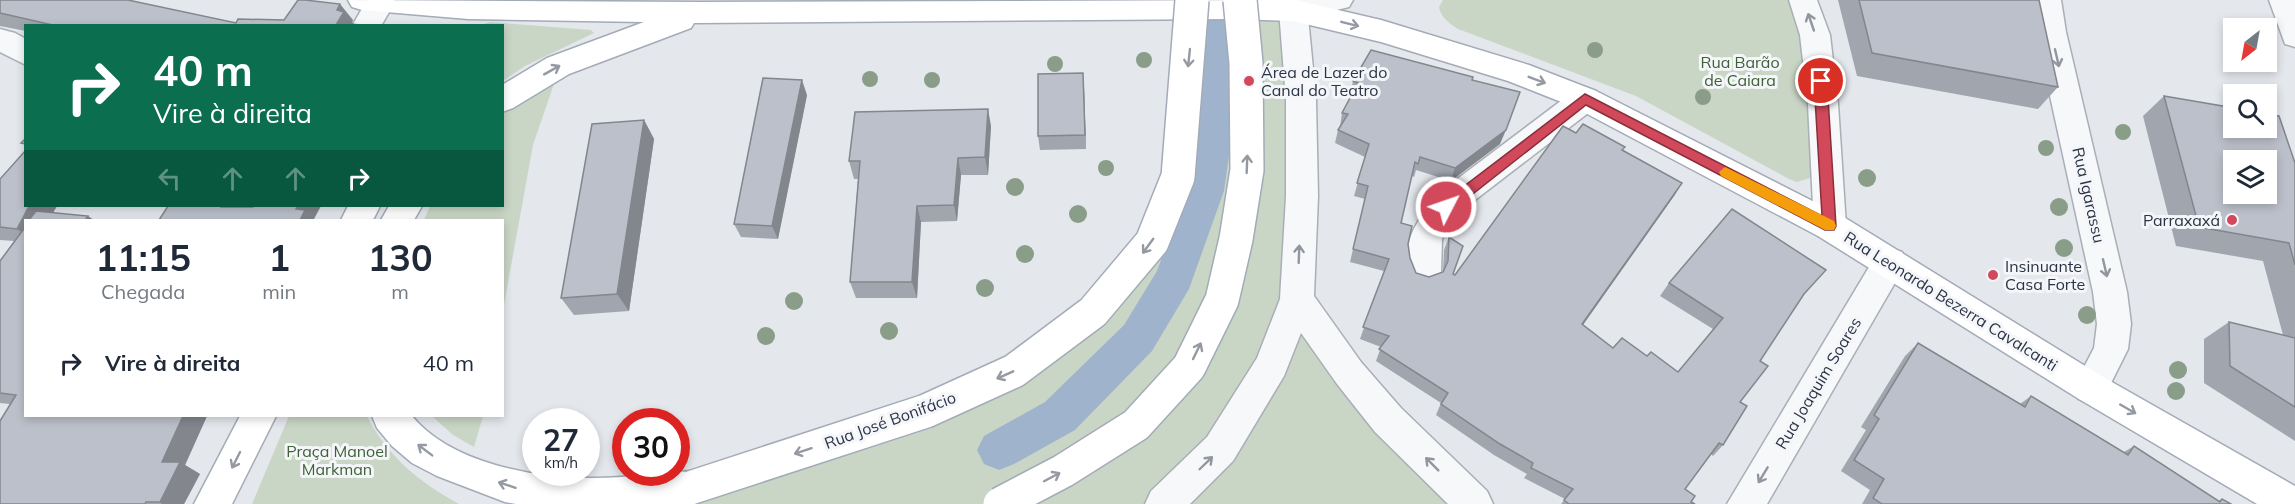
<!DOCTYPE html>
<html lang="pt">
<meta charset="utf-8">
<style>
:root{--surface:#fff;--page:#f2f2f3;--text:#1f2937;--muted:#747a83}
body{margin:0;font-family:Mulish,sans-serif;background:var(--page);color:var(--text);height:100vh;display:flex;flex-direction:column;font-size:22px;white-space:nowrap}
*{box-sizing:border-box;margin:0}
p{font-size:20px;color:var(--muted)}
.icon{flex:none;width:33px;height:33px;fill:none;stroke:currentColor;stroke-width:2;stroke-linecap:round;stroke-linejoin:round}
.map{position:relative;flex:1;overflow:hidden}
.details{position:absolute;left:24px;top:219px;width:480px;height:198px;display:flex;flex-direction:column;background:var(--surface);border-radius:0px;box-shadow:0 3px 9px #0003}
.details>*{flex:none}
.guide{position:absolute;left:24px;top:24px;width:480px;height:183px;border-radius:0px;box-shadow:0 3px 9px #0003;background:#0b6e4f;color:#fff;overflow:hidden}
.needle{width:39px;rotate:211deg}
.buttons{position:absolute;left:2223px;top:18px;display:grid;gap:12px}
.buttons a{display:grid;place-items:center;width:54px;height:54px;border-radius:0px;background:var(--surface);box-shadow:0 3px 9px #0003;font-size:30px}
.speed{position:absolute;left:522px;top:408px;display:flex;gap:12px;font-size:30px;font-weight:700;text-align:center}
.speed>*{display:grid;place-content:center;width:78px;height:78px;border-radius:50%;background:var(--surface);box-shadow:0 3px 9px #0003;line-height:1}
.speed small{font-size:15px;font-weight:400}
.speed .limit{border:9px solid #d22;background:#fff;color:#111}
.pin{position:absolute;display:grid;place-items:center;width:51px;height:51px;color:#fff;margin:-26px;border:3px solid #fff;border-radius:50%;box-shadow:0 2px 6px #0007}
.me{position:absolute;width:66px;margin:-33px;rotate:49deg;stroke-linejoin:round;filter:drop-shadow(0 0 4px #0008)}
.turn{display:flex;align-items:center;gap:21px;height:126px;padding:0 30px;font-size:27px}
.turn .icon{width:78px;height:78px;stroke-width:2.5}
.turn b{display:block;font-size:42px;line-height:51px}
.lanes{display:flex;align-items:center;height:57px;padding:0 30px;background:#0003;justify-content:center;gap:30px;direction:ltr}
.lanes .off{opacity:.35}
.eta{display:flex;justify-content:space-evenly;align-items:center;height:102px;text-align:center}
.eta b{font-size:36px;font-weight:700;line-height:42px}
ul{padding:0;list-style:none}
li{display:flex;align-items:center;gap:18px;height:84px;padding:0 30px}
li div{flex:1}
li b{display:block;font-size:22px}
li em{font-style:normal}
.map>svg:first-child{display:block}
</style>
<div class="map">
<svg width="2295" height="504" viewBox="0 0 2295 504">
<rect width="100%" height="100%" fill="#e4e7ec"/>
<g fill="#c9d6c5">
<path d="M1443,0H1801L1813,177L1797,182L1789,179L1636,96L1458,29C1450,24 1441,18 1439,7Z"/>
<polygon points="1212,9 1293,10 1298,300 1474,504 624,504 1014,371 1152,242 1190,48"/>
<polygon points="490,22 591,30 594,33 525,66 503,81 502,26 481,25"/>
<polygon points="556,78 533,145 503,310 502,220 424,220 430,206 502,206 503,114"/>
<path d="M289,416H367C388,457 419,482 459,504H252Z"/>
<polygon points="432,416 483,416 474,447 453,435"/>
</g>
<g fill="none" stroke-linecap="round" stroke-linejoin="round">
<polygon fill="#9fb4cc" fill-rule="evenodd" points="1195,0 1229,0 1237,100 1224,191 1189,289 1152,351 1075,430 1014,464 999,470 984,464 977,450 984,436 1045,402 1124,325 1157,271 1186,191 1201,100"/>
<defs>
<g id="minor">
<polygon points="367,0 394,0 395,2 381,26 352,26"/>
<polygon points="1291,0 1353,0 1349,7 1308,17 1316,100 1318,196 1314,296 1361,362 1401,408 1487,491 1493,504 1448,504 1375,432 1337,384 1301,333 1284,376 1233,461 1190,504 1145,504 1151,491 1207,437 1257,358 1280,299 1286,196 1286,100 1279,10 1283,3"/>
<polygon points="1789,0 1817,0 1830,35 1838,104 1846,226 1842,236 1830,239 1818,236 1814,226 1808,104 1800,35"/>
<polygon points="2033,0 2061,0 2066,32 2127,292 2131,324 2128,349 2103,399 2091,404 2079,399 2073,388 2094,348 2097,324 2093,292 2036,32"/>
<polygon points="2269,0 2295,0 2295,47 2285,44"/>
<polygon points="0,29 15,33 26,39 26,65 0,52"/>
<path d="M1585,87L1596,91L1600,99L1596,107L1466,207L1457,217L1442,239L1441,273L1436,283L1424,287L1412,283C1395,247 1420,214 1444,189L1574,91Z"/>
<polygon points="1890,248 1902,252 1907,262 1767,504 1727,504 1878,252"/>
</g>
<g id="major">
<polygon points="348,0 700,2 1295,0 1381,20 1529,65 1596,91 1842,216 2103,377 2295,486 2295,504 2257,504 2079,399 1818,236 1574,107 1508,81 1381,42 1293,21 1232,19 694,23 691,28 569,74 513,108 502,112 502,85 547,58 644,22 468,19 362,10 352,7"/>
<polygon points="348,206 380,206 373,220 341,220"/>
<polygon points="389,206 422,206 414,220 381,220"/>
<polygon points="240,416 276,416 232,504 194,504"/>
<path d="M372,416H412C450,463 536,479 594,478C626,478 659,473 690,471L703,476L709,488L703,500L694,504H516L505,502L437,476L412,463L392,446L377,428Z"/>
</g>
</defs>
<use href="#minor" stroke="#a9aeb7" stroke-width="3"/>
<use href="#major" stroke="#a3abb8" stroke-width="3"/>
<use href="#minor" fill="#f7f8fa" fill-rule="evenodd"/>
<use href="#major" fill="#fff" fill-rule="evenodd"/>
<defs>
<g id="major-bridge">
<polyline points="690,488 926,411 1014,371 1093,312 1152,242 1178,177 1192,0"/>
<polyline points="1000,504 1063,471 1136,425 1189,367 1222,300 1236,239 1247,170 1246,63 1240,0"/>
</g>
</defs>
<use href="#major-bridge" stroke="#a3abb8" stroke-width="36" stroke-linecap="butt"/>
<use href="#major-bridge" stroke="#fff" stroke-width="33"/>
</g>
<g fill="#899d89">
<circle cx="1595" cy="50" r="8"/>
<circle cx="1144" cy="60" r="8"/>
<circle cx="1055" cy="64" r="8"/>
<circle cx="870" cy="79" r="8"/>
<circle cx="932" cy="80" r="8"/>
<circle cx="1703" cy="97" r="8"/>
<circle cx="2123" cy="132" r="8"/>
<circle cx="2046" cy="148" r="8"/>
<circle cx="1106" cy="168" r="8"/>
<circle cx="1867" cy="178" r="9"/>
<circle cx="1015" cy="187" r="9"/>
<circle cx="2059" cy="207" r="9"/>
<circle cx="1078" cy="214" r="9"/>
<circle cx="2064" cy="248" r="9"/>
<circle cx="1025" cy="254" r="9"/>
<circle cx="985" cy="288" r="9"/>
<circle cx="794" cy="301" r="9"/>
<circle cx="2087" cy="315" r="9"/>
<circle cx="889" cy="331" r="9"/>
<circle cx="766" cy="336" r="9"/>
<circle cx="2178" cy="370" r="9"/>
<circle cx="2176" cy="391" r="9"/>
</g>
<g fill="#a1a5ae">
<polygon points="0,0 236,23 284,20 353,20 352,22 353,24 374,26 26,26 26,31 0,26"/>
<polygon points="1838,0 2039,0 2058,87 2038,109 1857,76"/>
<polygon points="1353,81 1472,81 1500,144 1451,181 1416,170 1414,177 1412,176 1401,223 1408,244 1410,258 1416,273 1429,277 1443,272 1444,250 1449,237 1453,274 1455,275 1576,133 1623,150 1682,183 1674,196 1583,325 1613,348 1647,356 1678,372 1713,329 1660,296 1669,283 1803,296 1760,361 1740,402 1723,445 1713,456 1711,454 1685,489 1691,502 1695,504 1561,504 1565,499 1524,478 1527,474 1494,455 1436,415 1441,403 1376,361 1381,347 1360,339 1384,271 1350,262 1365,199 1354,196 1365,157 1335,143 1338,130 1340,127 1342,113 1351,96 1350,95"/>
<polygon points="1084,88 1086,149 1040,150 1038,136"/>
<polygon points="807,95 778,239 741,237 734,224"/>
<polygon points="2164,96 2295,163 2295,441 2204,383 2204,339 2229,322 2283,335 2263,261 2176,246 2143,116"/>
<polygon points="644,120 654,139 629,311 574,315 561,298"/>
<polygon points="991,126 988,175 961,175 957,221 921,222 917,298 856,298 850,282 858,179 854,179 849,161"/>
<polygon points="0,179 26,206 57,206 53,212 26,220 26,416 207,416 185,465 200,474 184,504 0,504 10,404 0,403 0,261 14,241 0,240"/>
<polygon points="1918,343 2020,404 2031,396 2124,452 2134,446 2218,501 2222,499 2231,504 1862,504 1870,490 1841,471 1866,430 1861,427 1905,356"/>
</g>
<g fill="#83868d">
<polygon points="340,4 353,20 352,22 355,26 337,23 337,10"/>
<polygon points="1083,73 1084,88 1086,149 1085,135"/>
<polygon points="802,80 807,95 778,239 772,226"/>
<polygon points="988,109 991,126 988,175 985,157"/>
<polygon points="644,120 654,139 629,311 617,294"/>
<polygon points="1506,130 1500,144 1451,181 1455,168"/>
<polygon points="958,158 961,175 957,221 954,205"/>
<polygon points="1682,183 1674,196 1575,336 1582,324"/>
<polygon points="29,206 57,206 49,220 26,220 26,235 17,229"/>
<polygon points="219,206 243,206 235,220"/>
<polygon points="298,206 321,206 314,219 316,220 300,220 296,209"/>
<polygon points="917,206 921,222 917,298 912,282"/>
<polygon points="88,216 94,220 85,220"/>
<polygon points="183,416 207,416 185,465 200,474 184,504 162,504 160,502 162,462"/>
</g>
<g fill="#bbc0ca" stroke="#83868d" stroke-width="1.5" fill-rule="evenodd">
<polygon points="0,0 128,0 236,23 238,19 284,20 298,0 305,0 340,4 337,10 344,12 337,23 374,26 57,26 0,13"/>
<polygon points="1859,0 2039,0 2058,87 1872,53"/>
<polygon points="1371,50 1473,77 1472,80 1520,92 1506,130 1455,168 1420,157 1418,164 1415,162 1401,223 1412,226 1408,244 1410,258 1416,273 1429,277 1443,272 1448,261 1449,237 1463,246 1453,274 1455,275 1563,126 1576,133 1583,124 1625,147 1622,150 1682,183 1582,324 1613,348 1622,338 1647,356 1651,352 1678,372 1723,318 1669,283 1732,209 1826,270 1804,294 1760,361 1768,366 1740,402 1747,406 1723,445 1719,443 1685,489 1695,496 1691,502 1695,504 1569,504 1564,500 1573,489 1531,468 1533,463 1500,444 1441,404 1448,393 1379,349 1389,336 1363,327 1389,259 1353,249 1368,186 1357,183 1369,144 1338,130 1348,114 1342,113 1358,83 1353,81"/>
<polygon points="1083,73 1085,135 1038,136 1038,74"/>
<polygon points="763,78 802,80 772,226 734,224"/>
<path d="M2164,96L2234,108V128H2266V114L2279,116L2295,163V265L2289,243L2199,227ZM2234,160H2266V194H2234Z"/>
<polygon points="988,109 985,157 958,158 954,205 917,206 912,282 850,282 860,161 849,161 855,112"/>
<polygon points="644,120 617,294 561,298 592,124"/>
<polygon points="26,138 26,144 21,143"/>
<polygon points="26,150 26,206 29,206 17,229 0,227 0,179"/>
<polygon points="168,206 219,206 221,207 253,207 254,206 298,206 296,209 305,210 300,220 159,220"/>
<polygon points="36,211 88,216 85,220 29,220"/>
<polygon points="26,226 26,416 183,416 162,462 180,462 160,502 146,502 145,504 0,504 0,421 16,395 0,393 0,261"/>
<polygon points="2229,322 2295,338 2295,407 2230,366"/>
<polygon points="1918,343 2025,407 2031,396 2128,455 2134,446 2220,502 2222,499 2231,504 1882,504 1873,498 1884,479 1854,460 1879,419 1874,415"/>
</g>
<defs><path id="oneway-shaft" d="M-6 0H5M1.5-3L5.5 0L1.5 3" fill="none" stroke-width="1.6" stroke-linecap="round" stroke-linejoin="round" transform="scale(1.5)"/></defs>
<g stroke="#9196a0">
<use href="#oneway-shaft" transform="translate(1811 22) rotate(-109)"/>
<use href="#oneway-shaft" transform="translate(2057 58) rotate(77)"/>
<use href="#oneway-shaft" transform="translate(1299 254) rotate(-88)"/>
<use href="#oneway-shaft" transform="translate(2105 268) rotate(77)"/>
<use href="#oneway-shaft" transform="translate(1206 463) rotate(-44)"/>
<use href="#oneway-shaft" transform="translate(1432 464) rotate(-135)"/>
<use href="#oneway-shaft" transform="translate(1763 475) rotate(121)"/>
</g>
<g stroke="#959aa2">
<use href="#oneway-shaft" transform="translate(1350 24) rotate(14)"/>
<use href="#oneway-shaft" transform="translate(1189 58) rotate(96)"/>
<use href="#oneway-shaft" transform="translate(552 70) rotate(-29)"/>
<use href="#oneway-shaft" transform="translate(1537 80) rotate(21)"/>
<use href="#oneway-shaft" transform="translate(1247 164) rotate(-88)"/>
<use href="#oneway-shaft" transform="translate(1148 246) rotate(126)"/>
<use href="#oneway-shaft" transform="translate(1197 351) rotate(-64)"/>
<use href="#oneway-shaft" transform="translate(1005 375) rotate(156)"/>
<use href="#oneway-shaft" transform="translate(2128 409) rotate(30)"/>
<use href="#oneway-shaft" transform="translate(425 450) rotate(-143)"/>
<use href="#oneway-shaft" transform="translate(803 451) rotate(162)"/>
<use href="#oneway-shaft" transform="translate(236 460) rotate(117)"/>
<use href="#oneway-shaft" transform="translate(1052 477) rotate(-28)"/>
<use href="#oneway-shaft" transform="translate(507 485) rotate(-162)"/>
</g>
<polygon fill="#d1495b" stroke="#882f3b" stroke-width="1.5" points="1821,76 1827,81 1836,226 1834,230 1825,230 1586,105 1451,211 1446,213 1440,207 1442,203 1585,94 1822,216 1814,81"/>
<polygon fill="#f59e0b" points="1725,167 1834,221 1836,226 1834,230 1825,230 1721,176 1719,172"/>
<g fill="#d1495b" stroke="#f4f6f9" stroke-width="2">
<circle cx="1249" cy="81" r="6"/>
<circle cx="2232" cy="220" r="6"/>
<circle cx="1993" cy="275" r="6"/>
</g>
<g text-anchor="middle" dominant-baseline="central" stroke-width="6" stroke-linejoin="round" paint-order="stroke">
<g font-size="16" fill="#3f6138" stroke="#f4f6f9">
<text x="1740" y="62">Rua Barão<tspan x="1740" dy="18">de Caiara</tspan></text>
<text x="337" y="451">Praça Manoel<tspan x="337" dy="18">Markman</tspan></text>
</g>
<g font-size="16" fill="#2b3445" stroke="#f4f6f9" text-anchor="start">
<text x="1261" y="72">Área de Lazer do<tspan x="1261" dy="18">Canal do Teatro</tspan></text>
<text x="2220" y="220" text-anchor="end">Parraxaxá</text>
<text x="2005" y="266">Insinuante<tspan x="2005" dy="18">Casa Forte</tspan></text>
</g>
<g font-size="16" fill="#2b3445" stroke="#f4f6f9">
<text transform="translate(2089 195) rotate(77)">Rua Igarassu</text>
<text transform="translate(1951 301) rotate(32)">Rua Leonardo Bezerra Cavalcanti</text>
<text transform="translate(1818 383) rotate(-59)">Rua Joaquim Soares</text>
<text transform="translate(890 420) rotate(-20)">Rua José Bonifácio</text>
</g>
</g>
</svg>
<div class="buttons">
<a><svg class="needle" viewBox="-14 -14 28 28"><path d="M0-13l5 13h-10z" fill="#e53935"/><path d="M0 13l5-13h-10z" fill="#747a83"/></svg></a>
<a><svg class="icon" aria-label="search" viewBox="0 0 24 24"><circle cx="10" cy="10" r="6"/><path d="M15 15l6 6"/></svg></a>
<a><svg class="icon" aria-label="layers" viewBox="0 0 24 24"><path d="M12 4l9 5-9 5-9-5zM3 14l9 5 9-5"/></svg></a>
</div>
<div class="speed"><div>27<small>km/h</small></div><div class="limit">30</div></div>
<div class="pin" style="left:1821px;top:81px;background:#d93025"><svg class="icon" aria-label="arrive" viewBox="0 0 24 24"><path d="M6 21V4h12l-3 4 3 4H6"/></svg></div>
<svg class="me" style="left:1446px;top:207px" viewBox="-20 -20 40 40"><circle r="17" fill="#d1495b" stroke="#fff" stroke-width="3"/><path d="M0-11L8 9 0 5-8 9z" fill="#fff"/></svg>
<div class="guide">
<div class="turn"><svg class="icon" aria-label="right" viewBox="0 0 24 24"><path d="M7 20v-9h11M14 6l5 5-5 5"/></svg><div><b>40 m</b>Vire à direita</div></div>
<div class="lanes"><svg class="icon off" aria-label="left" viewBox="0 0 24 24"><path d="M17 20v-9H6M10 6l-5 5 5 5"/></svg><svg class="icon off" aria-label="ahead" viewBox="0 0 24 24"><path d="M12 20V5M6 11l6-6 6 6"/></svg><svg class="icon off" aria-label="ahead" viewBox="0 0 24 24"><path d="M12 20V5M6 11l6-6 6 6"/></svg><svg class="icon" aria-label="right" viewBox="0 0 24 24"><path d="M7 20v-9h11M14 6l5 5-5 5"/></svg></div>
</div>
<section class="details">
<div class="eta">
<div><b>11:15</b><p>Chegada</p></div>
<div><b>1</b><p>min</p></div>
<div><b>130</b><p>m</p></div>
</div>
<ul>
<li><svg class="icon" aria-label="right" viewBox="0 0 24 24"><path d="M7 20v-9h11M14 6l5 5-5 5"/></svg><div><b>Vire à direita</b></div><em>40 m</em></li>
</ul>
</section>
</div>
